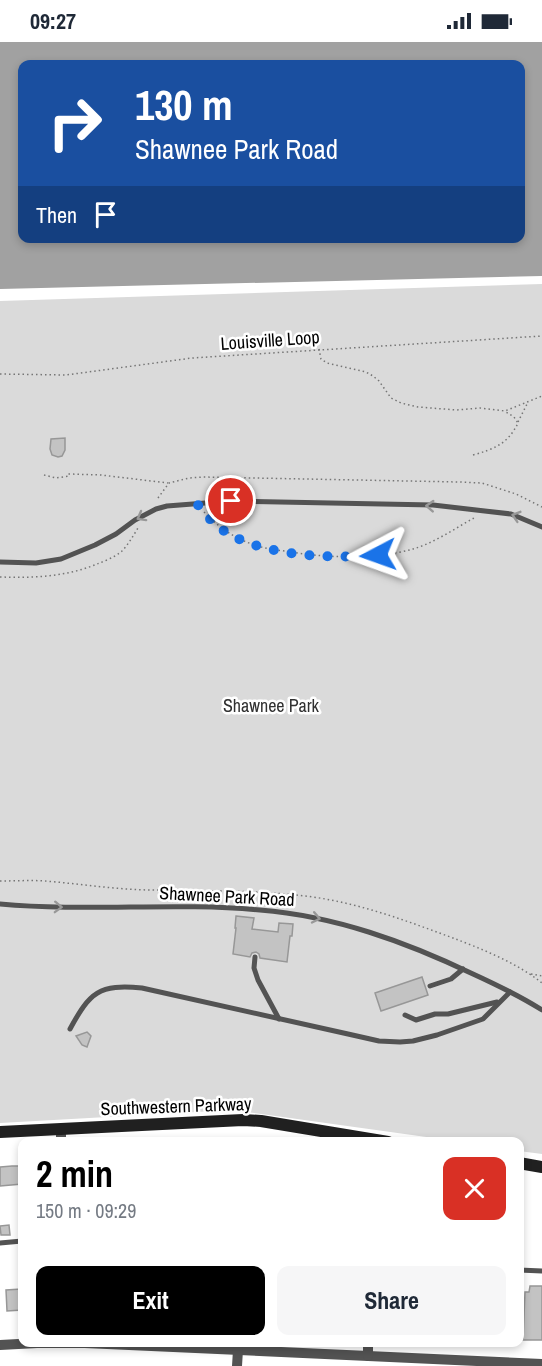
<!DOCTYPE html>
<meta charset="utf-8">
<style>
:root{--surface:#fff;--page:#f6f6f7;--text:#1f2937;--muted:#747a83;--accent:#000}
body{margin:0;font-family:"Archivo Narrow",sans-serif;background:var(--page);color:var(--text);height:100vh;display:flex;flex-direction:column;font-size:22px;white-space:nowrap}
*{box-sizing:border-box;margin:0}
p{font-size:20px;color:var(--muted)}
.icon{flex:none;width:33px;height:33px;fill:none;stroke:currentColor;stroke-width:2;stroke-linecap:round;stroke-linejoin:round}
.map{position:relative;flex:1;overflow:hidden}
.panel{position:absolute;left:18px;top:1095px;width:506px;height:210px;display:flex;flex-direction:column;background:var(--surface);border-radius:12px;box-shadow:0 3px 9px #0003}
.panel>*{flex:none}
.hud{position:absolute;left:18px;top:18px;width:507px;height:183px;border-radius:12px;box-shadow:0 3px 9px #0003;background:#1a4fa0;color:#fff;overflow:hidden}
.pin{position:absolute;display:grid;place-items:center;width:51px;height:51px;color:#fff;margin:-26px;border:3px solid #fff;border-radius:50%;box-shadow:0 2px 6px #0007}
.me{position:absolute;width:66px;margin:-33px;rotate:266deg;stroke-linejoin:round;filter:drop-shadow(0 0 4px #0008)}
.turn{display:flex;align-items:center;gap:21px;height:126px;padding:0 18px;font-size:27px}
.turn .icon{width:78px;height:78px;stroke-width:2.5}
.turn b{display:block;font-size:42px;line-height:51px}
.then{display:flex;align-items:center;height:57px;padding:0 18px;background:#0003;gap:12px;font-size:22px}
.round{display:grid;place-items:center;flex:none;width:63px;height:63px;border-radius:12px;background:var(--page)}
.head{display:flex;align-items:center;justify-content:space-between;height:102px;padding:0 18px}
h1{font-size:36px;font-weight:700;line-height:45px;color:var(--accent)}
.button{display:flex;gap:12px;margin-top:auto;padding:12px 18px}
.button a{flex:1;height:69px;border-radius:12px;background:var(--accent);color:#fff;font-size:24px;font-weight:700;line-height:69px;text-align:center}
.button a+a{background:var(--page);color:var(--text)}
.status{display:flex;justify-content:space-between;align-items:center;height:42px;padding:0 30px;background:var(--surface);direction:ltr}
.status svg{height:16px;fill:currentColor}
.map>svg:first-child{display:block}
</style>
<div class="status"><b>09:27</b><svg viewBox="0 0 49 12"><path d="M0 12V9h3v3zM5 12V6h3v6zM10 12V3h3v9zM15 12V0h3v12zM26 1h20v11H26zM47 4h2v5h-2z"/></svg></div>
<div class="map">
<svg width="542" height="1324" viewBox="0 0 542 1324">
<rect width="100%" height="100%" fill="#fff"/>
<polygon fill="#dadada" points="542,242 542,1112 519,1109 519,1100 455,1099 232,1068 0,1081 0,259"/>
<path fill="#a1a1a1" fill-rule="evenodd" d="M0,0H542V234L0,247ZM22,22H520V196H22Z"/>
<g fill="#c3c3c3" stroke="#979797" stroke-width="1.5">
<polygon points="65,396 65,408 62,414 58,415 52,413 50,407 51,397"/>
<polygon points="236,874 254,876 252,887 278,890 279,881 293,882 292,894 290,894 287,920 260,916 259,912 256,910 252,911 250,915 233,912 236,886 235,886"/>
<polygon points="422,935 428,953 381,969 375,951"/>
<polygon points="87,990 91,994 87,1005 82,1003 76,994"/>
<polygon points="12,1124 22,1124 22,1142 0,1144 0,1125"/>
<polygon points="9,1183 10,1193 1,1193 0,1184"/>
<polygon points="530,1244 542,1244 542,1298 523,1298 525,1250 529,1250"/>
<polygon points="21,1247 22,1268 7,1269 6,1248"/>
</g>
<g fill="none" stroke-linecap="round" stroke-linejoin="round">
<g stroke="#757575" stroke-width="1.5" stroke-dasharray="1.5 3" stroke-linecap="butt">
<polyline points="319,307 321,317 327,321 366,330 373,334 379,339 391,356 401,361 418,365 457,368 480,366 505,369 542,354"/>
<polyline points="0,332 66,333 192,316 542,294"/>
<polyline points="518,380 528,360"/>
<path d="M473,413C494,407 508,402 518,381L514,375L506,370"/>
<polyline points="44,433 56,436 69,434 69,432 101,433 168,441"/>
<polyline points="158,456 169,441 189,436 203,435 459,440 482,441 516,452 542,465"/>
<path d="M204,470C219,486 237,498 258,504C267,507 276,508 285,509C324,516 374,518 413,507C434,501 454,487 474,476"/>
<path d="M0,535C33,536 66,535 97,522C105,519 115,515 122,509C128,503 133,494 138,486"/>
<path d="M0,839C15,839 30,838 45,839C82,842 118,848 154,848C208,849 260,848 313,855C362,862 407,879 453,896C482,907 517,921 542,941"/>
<polyline points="531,932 542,934"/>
</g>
<g stroke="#535353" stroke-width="5">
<polyline points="0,520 36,521 61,517 95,503 116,492 135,478 156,467 167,464 231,459 433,463 511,472 542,485"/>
<path d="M0,862C87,870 174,860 260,868C335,874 406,900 473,932C497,943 520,954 542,968"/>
<polyline points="255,915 254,926 258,938 279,977"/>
<polyline points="430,944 451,937 463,927"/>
<polyline points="405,973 416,978 435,972 448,972 497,960"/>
<path d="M70,987C90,950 99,942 142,946L348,992L379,999L400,1000L413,999L437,993L483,977L510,950"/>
<polyline points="0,1201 22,1199"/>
<polyline points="519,1228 542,1229"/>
</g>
<g stroke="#535353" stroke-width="10">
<polyline points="61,1087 61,1100"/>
<polyline points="0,1303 37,1301 85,1301 542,1322"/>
<polyline points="368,1314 368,1300"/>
<polyline points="237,1324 238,1308"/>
</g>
<g stroke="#202020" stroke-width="12">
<polyline points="0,1090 243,1078 261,1079 388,1100"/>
<polyline points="519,1121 542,1125"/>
</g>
</g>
<defs><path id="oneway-chevron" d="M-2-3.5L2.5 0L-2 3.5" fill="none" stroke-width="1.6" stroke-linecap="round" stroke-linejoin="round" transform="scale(1.5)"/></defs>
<g stroke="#989898">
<use href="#oneway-chevron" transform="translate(430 464) rotate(-177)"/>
<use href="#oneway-chevron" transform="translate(516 474) rotate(-163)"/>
<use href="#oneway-chevron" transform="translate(141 475) rotate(151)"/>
<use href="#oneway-chevron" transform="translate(58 865) rotate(2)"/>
<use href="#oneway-chevron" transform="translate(316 876) rotate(12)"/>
</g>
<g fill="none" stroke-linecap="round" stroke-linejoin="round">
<path stroke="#1a73e8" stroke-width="10" stroke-dasharray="0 18" d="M231,459L197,462C203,468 209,477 216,483C255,515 330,517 378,513"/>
</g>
<g text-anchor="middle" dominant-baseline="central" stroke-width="5" stroke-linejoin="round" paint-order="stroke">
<g font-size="18" fill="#000" stroke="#fff">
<text transform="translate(270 298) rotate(-4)">Louisville Loop</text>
<text transform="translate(227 854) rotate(3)">Shawnee Park Road</text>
<text transform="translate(176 1064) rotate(-2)">Southwestern Parkway</text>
</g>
<g font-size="18" fill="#313131" stroke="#fff">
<text x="271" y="663">Shawnee Park</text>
</g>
</g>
</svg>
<div class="pin" style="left:231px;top:459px;background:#d93025"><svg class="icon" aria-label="arrive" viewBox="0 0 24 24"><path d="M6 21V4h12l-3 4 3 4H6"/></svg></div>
<svg class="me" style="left:378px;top:513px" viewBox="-20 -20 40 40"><path d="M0-17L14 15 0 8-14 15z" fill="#1a73e8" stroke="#fff" stroke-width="4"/></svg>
<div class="hud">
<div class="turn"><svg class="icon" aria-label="right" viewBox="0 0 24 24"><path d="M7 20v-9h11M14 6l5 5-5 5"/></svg><div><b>130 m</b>Shawnee Park Road</div></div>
<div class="then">Then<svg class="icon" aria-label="arrive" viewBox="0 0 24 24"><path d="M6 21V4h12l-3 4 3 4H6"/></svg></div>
</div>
<section class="panel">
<div class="head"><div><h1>2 min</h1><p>150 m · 09:29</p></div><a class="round" style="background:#d93025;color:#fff"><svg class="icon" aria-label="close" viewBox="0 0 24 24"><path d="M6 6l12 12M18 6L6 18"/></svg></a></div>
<div class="button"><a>Exit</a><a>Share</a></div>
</section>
</div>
